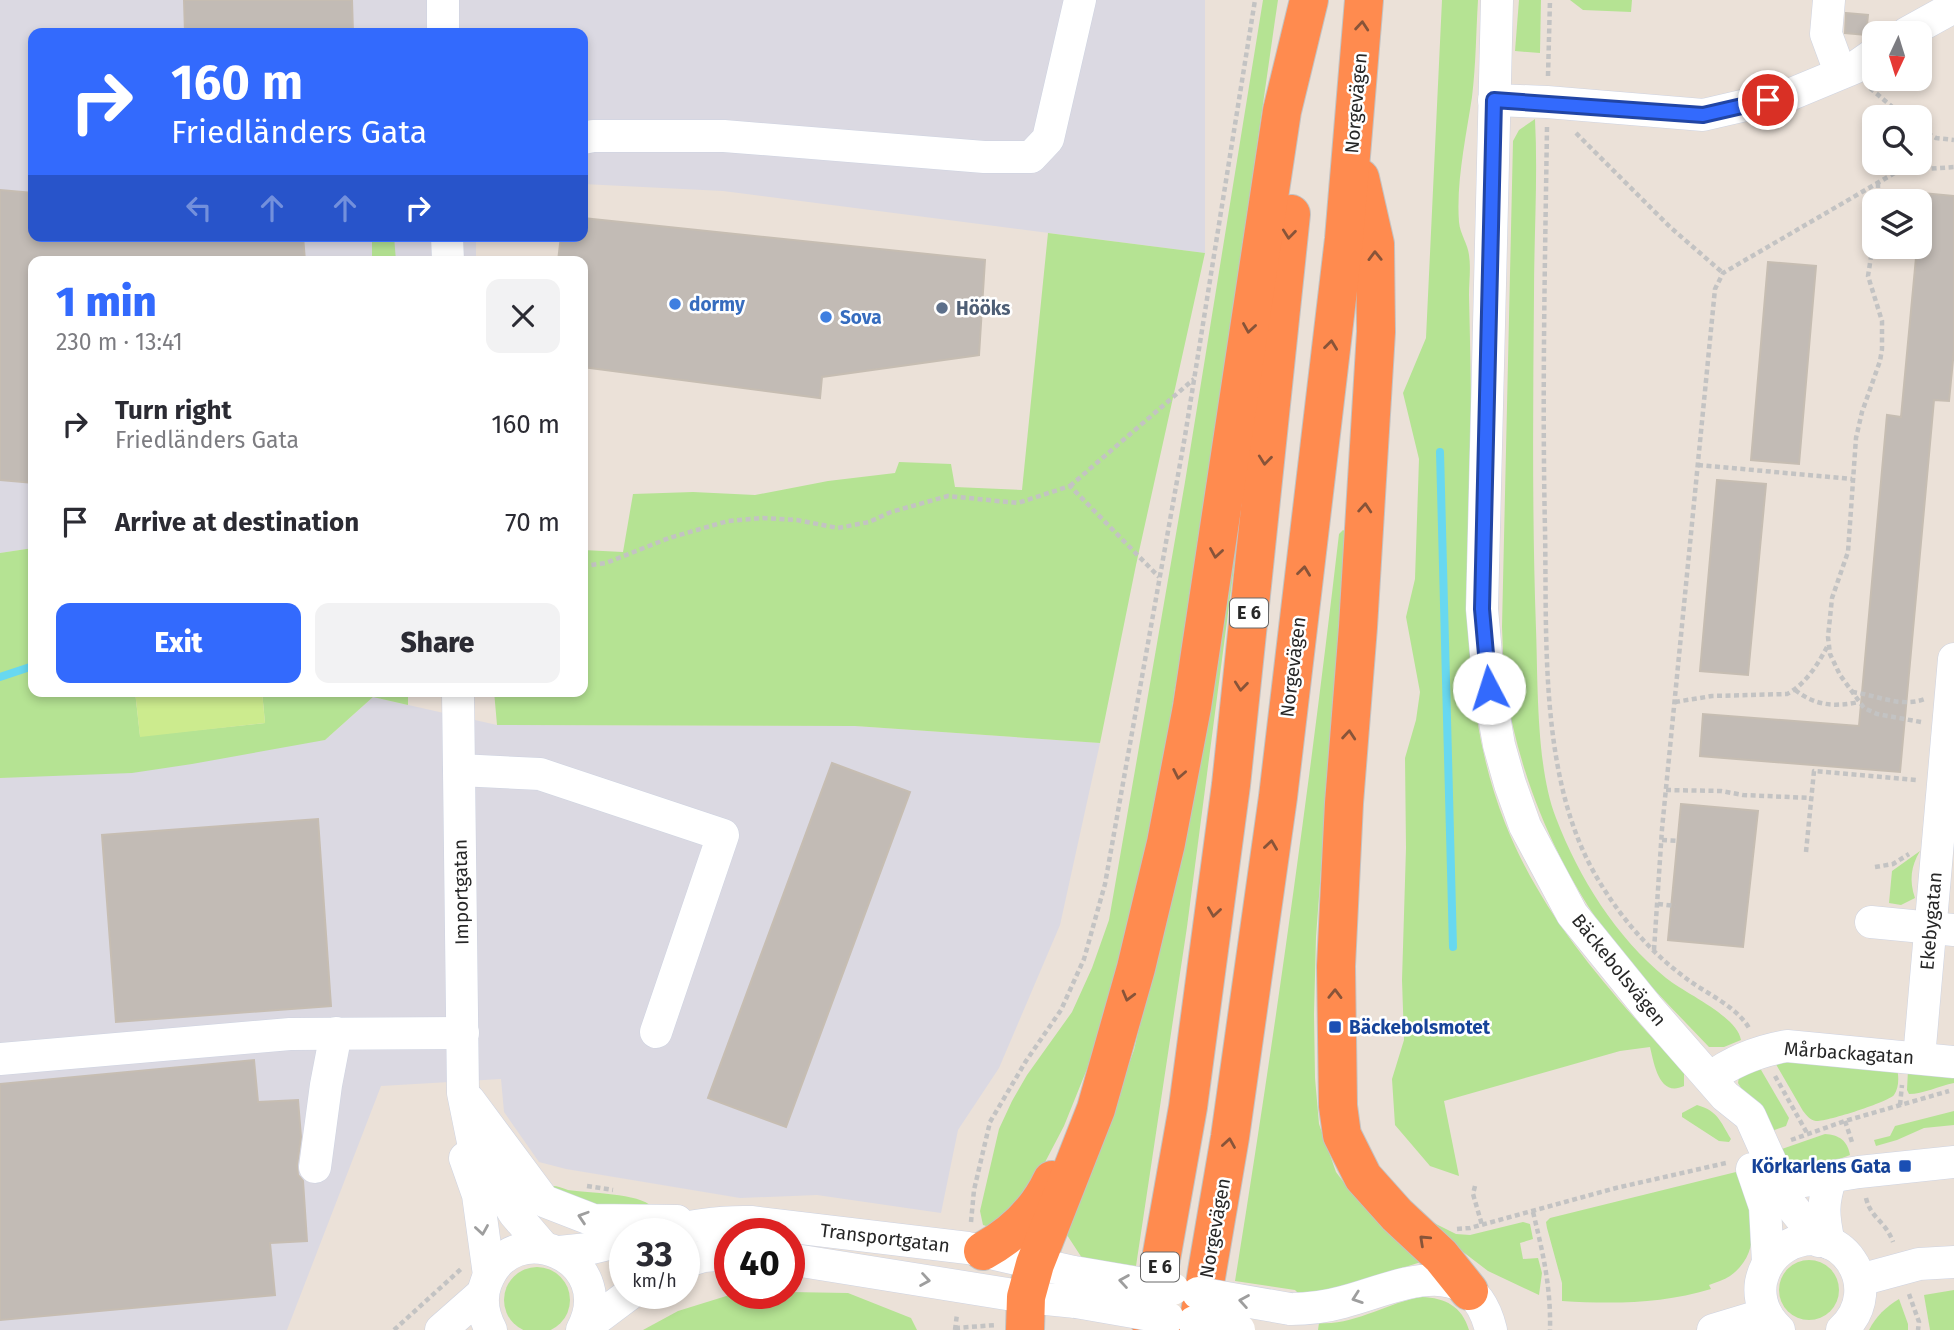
<!DOCTYPE html>
<meta charset="utf-8">
<style>
:root{--surface:#fff;--page:#f2f2f3;--text:#2b2b33;--muted:#7c7c81;--accent:#336afd}
body{margin:0;font-family:"Fira Sans",sans-serif;background:var(--page);color:var(--text);height:100vh;display:flex;flex-direction:column;font-size:26px;white-space:nowrap}
*{box-sizing:border-box;margin:0}
p{font-size:23px;color:var(--muted)}
.icon{flex:none;width:38px;height:38px;fill:none;stroke:currentColor;stroke-width:2;stroke-linecap:round;stroke-linejoin:round}
.map{position:relative;flex:1;overflow:hidden}
.details{position:absolute;left:28px;top:256px;width:560px;height:441px;display:flex;flex-direction:column;background:var(--surface);border-radius:14px;box-shadow:0 4px 10px #0003}
.details>*{flex:none}
.banner{position:absolute;left:28px;top:28px;width:560px;height:214px;border-radius:14px;box-shadow:0 4px 10px #0003;background:#336afd;color:#fff;overflow:hidden}
.needle{width:46px;rotate:184deg}
.tools{position:absolute;left:1862px;top:21px;display:grid;gap:14px}
.tools a{display:grid;place-items:center;width:70px;height:70px;border-radius:14px;background:var(--surface);box-shadow:0 4px 10px #0003;font-size:35px}
.speed{position:absolute;left:609px;top:1218px;display:flex;gap:14px;font-size:35px;font-weight:700;text-align:center}
.speed>*{display:grid;place-content:center;width:91px;height:91px;border-radius:50%;background:var(--surface);box-shadow:0 4px 10px #0003;line-height:1}
.speed small{font-size:18px;font-weight:400}
.speed .limit{border:10px solid #d22;background:#fff;color:#111}
.pin{position:absolute;display:grid;place-items:center;width:60px;height:60px;color:#fff;margin:-30px;border:4px solid #fff;border-radius:50%;box-shadow:0 2px 7px #0007}
.me{position:absolute;width:77px;margin:-38px;rotate:355deg;stroke-linejoin:round;filter:drop-shadow(0 0 5px #0008)}
.turn{display:flex;align-items:center;gap:24px;height:147px;padding:0 28px;font-size:32px}
.turn .icon{width:91px;height:91px;stroke-width:2.5}
.turn b{display:block;font-size:49px;line-height:60px}
.lanes{display:flex;align-items:center;height:66px;padding:0 28px;background:#0003;justify-content:center;gap:35px;direction:ltr}
.lanes .off{opacity:.35}
.round{display:grid;place-items:center;flex:none;width:74px;height:74px;border-radius:14px;background:var(--page)}
.summary{display:flex;align-items:center;justify-content:space-between;height:119px;padding:0 28px}
h1{font-size:42px;font-weight:800;line-height:52px;color:var(--accent)}
.button{display:flex;gap:14px;margin-top:auto;padding:14px 28px}
.button a{flex:1;height:80px;border-radius:14px;background:var(--accent);color:#fff;font-size:28px;font-weight:800;line-height:80px;text-align:center}
.button a+a{background:var(--page);color:var(--text)}
ul{padding:0;list-style:none}
li{display:flex;align-items:center;gap:21px;height:98px;padding:0 28px}
li div{flex:1}
li b{display:block;font-size:26px}
li em{font-style:normal}
.map>svg:first-child{display:block}
</style>
<div class="map">
<svg width="1954" height="1330" viewBox="0 0 1954 1330">
<rect width="100%" height="100%" fill="#ebe1d8"/>
<g fill="#dbd9e2">
<polygon points="0,0 1205,0 1205,253 723,191 583,184 583,33 33,33 33,236 476,236 476,261 33,261 33,548 0,553"/>
<polygon points="373,697 497,725 855,726 1100,743 1060,925 999,1068 958,1130 941,1213 817,1195 740,1198 566,1169 539,1162 504,1112 501,1079 381,1086 287,1330 0,1330 0,778 325,740"/>
</g>
<g fill="#b5e393">
<polygon points="1263,0 1278,0 1275,20 1188,628 1175,688 1152,845 1095,1049 1064,1126 1021,1208 988,1231 986,1226 983,1225 980,1211 999,1129 1012,1101 1027,1075 1072,1012 1092,968 1109,920 1185,482"/>
<path d="M1442,0H1478C1476,32 1476,65 1472,97C1466,137 1456,182 1459,222C1460,234 1468,244 1469,255C1471,268 1469,282 1469,295C1470,339 1471,383 1471,427C1472,565 1453,690 1505,823C1545,923 1613,994 1684,1073V1086C1659,1098 1654,1063 1650,1047L1620,1051L1444,1101L1459,1176L1430,1166L1395,1125L1392,1079L1404,1040L1402,980L1406,848L1405,758L1416,720L1420,692L1406,617L1415,579L1419,459L1403,393L1426,338Z"/>
<polygon points="1519,0 1541,0 1540,53 1515,51"/>
<polygon points="1570,0 1632,0 1631,12 1583,10"/>
<path d="M1535,119C1538,177 1534,236 1534,294C1533,406 1532,517 1536,629C1538,683 1536,767 1556,818C1579,878 1616,937 1666,978C1686,994 1737,1016 1741,1040L1724,1047H1709C1674,1010 1638,975 1608,935C1556,864 1520,778 1506,691C1503,670 1503,648 1502,627L1513,141L1519,130Z"/>
<polygon points="1048,233 1205,253 1136,565 1100,743 855,726 497,725 494,691 583,691 583,550 623,552 633,494 693,492 755,495 828,481 895,473 899,462 951,464 955,487 1022,490"/>
<polygon points="372,236 394,236 396,261 372,261"/>
<polygon points="1241,514 1187,927 1136,1266 1082,1258 1067,1235 1134,1050 1176,865 1236,515"/>
<path d="M1343,530L1346,532L1316,937L1314,1014L1315,1078L1319,1124L1336,1172L1348,1188L1421,1262L1320,1294H1299L1295,1290L1235,1281C1275,1033 1310,784 1339,534Z"/>
<polygon points="33,548 33,691 135,691 140,736 265,723 262,691 408,691 408,705 373,697 325,740 192,764 132,773 0,778 0,553"/>
<path d="M1920,851C1911,866 1909,880 1915,898L1901,905L1889,903L1892,871Z"/>
<path d="M1773,1059L1897,1068C1899,1077 1899,1088 1894,1095C1888,1102 1826,1122 1816,1121C1810,1120 1807,1116 1803,1111Z"/>
<polygon points="1757,1063 1789,1118 1786,1126 1769,1132 1738,1083 1739,1077"/>
<path d="M1908,1070L1954,1074V1083C1939,1086 1923,1094 1909,1094L1907,1090Z"/>
<path d="M1697,1105C1718,1111 1720,1121 1731,1139L1729,1142L1719,1141L1682,1117V1113Z"/>
<polygon points="1954,1111 1954,1125 1924,1128 1897,1140 1876,1146 1874,1140 1890,1136 1895,1126"/>
<path d="M1825,1134C1839,1135 1847,1140 1850,1155L1837,1160L1792,1170L1779,1150Z"/>
<path d="M1736,1172C1753,1203 1765,1252 1730,1276C1724,1280 1716,1282 1709,1285L1711,1289C1662,1304 1612,1304 1562,1301V1283L1547,1228L1546,1222L1550,1218Z"/>
<path d="M552,1186C558,1186 562,1188 568,1190C587,1193 640,1193 652,1207L622,1212L560,1195Z"/>
<polygon points="1523,1222 1530,1224 1533,1239 1520,1243 1523,1259 1538,1258 1542,1273 1539,1295 1488,1271 1454,1245 1434,1223 1456,1234 1470,1235"/>
<circle cx="1809" cy="1290" r="30"/>
<circle cx="537" cy="1300" r="33"/>
<polygon points="1954,1290 1954,1330 1930,1330 1924,1295"/>
<polygon points="789,1292 848,1293 911,1318 917,1330 643,1330 678,1311 736,1293"/>
<path d="M1422,1297C1445,1298 1462,1306 1469,1330H1318L1319,1323C1354,1326 1388,1302 1422,1297Z"/>
<path d="M1899,1299L1908,1324V1330H1869C1876,1316 1886,1307 1899,1299Z"/>
</g>
<polygon fill="#cceb8e" points="135,691 262,691 265,723 140,737"/>
<g fill="none" stroke-linecap="round" stroke-linejoin="round">
<g stroke="#68d8f0" stroke-width="8">
<polyline points="1440,452 1453,947"/>
<polyline points="0,677 33,666"/>
</g>
</g>
<g fill="#c2bbb5" stroke="#c6bdb2" stroke-width="2">
<polygon points="184,0 352,0 353,33 185,33"/>
<polygon points="1846,13 1868,15 1866,35 1845,33"/>
<polygon points="0,190 33,193 33,236 303,236 305,261 33,261 33,483 0,480"/>
<polygon points="1922,193 1954,196 1954,350 1949,401 1934,400 1900,772 1700,756 1703,714 1859,726 1887,415 1901,417 1917,247 1920,247"/>
<polygon points="583,218 985,260 979,355 822,377 820,398 583,367 583,261 558,261 561,236 583,236"/>
<polygon points="1768,262 1816,266 1799,464 1751,460"/>
<polygon points="1717,480 1766,484 1748,675 1700,671"/>
<polygon points="832,763 910,792 786,1127 708,1098"/>
<polygon points="1681,804 1758,811 1743,947 1668,940"/>
<polygon points="318,819 331,1006 116,1022 102,835"/>
<polygon points="254,1060 258,1102 298,1100 301,1137 297,1165 298,1175 303,1181 307,1241 270,1243 275,1295 0,1320 0,1084"/>
</g>
<g fill="none" stroke-linecap="round" stroke-linejoin="round">
<defs>
<g id="minor">
<polyline points="443,0 443,33"/>
<polyline points="1497,0 1482,609 1489,688 1499,745 1510,784 1525,826 1572,914 1649,1009 1725,1096 1750,1116 1789,1203 1819,1241"/>
<polyline points="1829,0 1826,34 1840,72"/>
<polyline points="1907,33 1954,7"/>
<polyline points="1494,100 1547,102 1703,115 1789,95 1854,68 1874,54"/>
<polyline points="583,138 593,136 724,136 984,157 1031,157 1048,139 1080,0"/>
<polyline points="447,236 448,261"/>
<polyline points="458,691 463,1093 474,1147 514,1213 544,1248"/>
<polyline points="459,770 540,774 723,835 656,1032"/>
<polyline points="1871,922 1954,930"/>
<polyline points="1919,1058 1954,659"/>
<polyline points="0,1059 290,1034 463,1033"/>
<path d="M1710,1078C1734,1060 1758,1051 1787,1046L1954,1062"/>
<polyline points="469,1100 544,1201 593,1220 677,1221"/>
<polyline points="465,1158 478,1195 489,1275"/>
<polyline points="315,1167 326,1085 336,1033"/>
<polyline points="1752,1169 1765,1207 1768,1263"/>
<polyline points="1761,1188 1859,1172 1954,1162"/>
<path d="M653,1234C686,1227 717,1221 751,1222L968,1248L1074,1272"/>
<path d="M1829,1243C1823,1216 1822,1203 1831,1177"/>
<polyline points="559,1252 588,1249 625,1240"/>
<polyline points="789,1259 1026,1297 1076,1302"/>
<polyline points="684,1262 704,1256 730,1254"/>
<polyline points="1860,1280 1919,1264 1954,1262"/>
<path d="M1290,1309C1308,1309 1325,1307 1343,1302C1396,1288 1471,1248 1491,1330"/>
<polyline points="583,1329 631,1293"/>
<polyline points="441,1330 483,1293"/>
<path d="M491,1330C483,1315 480,1299 486,1283C512,1212 620,1258 582,1330"/>
<polyline points="1713,1330 1766,1314"/>
<path d="M1779,1330C1766,1318 1758,1301 1761,1282C1764,1268 1772,1255 1785,1247C1839,1216 1888,1287 1842,1330"/>
</g>
<g id="highway">
<polyline points="1360,178 1375,244 1376,332 1358,627 1344,803 1336,966 1338,1106 1342,1135 1363,1177 1397,1215 1441,1256 1469,1291"/>
<path d="M983,1251C1014,1234 1037,1212 1052,1180"/>
<polyline points="1150,1321 1188,1107 1231,785 1291,214"/>
<polyline points="1025,1330 1026,1297 1035,1264 1096,1109 1136,968 1166,843 1192,707 1282,111 1309,0"/>
<polyline points="1197,1330 1230,1137 1278,797 1344,239 1364,0"/>
</g>
</defs>
<use href="#minor" stroke="#ced3e1" stroke-width="33"/>
<use href="#highway" stroke="#c3c3c3" stroke-width="40"/>
<g stroke="#c3c3c3" stroke-width="4.5" stroke-dasharray="5 3.5" stroke-linecap="butt">
<polyline points="1548,76 1550,0"/>
<polyline points="1870,88 1904,117"/>
<path d="M1547,127C1545,261 1542,395 1545,529C1547,640 1539,778 1596,876C1619,916 1650,952 1687,979C1707,994 1736,1006 1749,1028"/>
<polyline points="1920,129 1936,138 1954,140"/>
<polyline points="1576,133 1670,227 1723,273"/>
<polyline points="1878,183 1878,201"/>
<polyline points="1874,238 1868,276 1882,321 1882,349 1880,361 1862,412 1856,438 1848,552 1832,598 1828,637 1830,654 1840,675 1864,708 1877,714 1921,722"/>
<polyline points="1698,465 1852,479"/>
<polyline points="1070,486 1194,379"/>
<polyline points="583,566 606,563 669,538 728,521 763,518 797,520 838,528 869,522 891,512 948,496 1018,503 1070,486 1159,577"/>
<path d="M1795,690C1816,706 1834,707 1859,702"/>
<path d="M1852,692C1877,695 1900,708 1925,699"/>
<path d="M1675,702L1712,696L1787,694C1805,685 1819,663 1828,645"/>
<polyline points="1666,790 1721,791 1743,795 1811,798"/>
<polyline points="1662,840 1679,841"/>
<polyline points="1806,852 1814,771 1917,780"/>
<polyline points="1875,867 1893,864 1909,854"/>
<polyline points="1658,904 1675,906"/>
<polyline points="1654,950 1662,829 1715,289 1723,273 1898,171 1954,167"/>
<polyline points="1775,1076 1807,1133"/>
<polyline points="1900,1105 1902,1085"/>
<polyline points="1845,1121 1853,1145"/>
<polyline points="1791,1140 1845,1121 1949,1091"/>
<polyline points="587,1186 613,1190"/>
<polyline points="1475,1186 1473,1194 1482,1225"/>
<path d="M1866,1198C1871,1219 1885,1220 1893,1242"/>
<path d="M1533,1212C1543,1253 1551,1287 1550,1330"/>
<polyline points="971,1222 974,1190 990,1122 1026,1061 1061,1010 1084,959 1105,884 1185,436 1255,0"/>
<polyline points="1457,1229 1470,1228 1616,1188 1726,1163"/>
<polyline points="1909,1294 1919,1322 1918,1330"/>
<polyline points="955,1328 997,1325"/>
<polyline points="394,1330 461,1269"/>
<polyline points="955,1330 957,1314"/>
</g>
<use href="#minor" stroke="#fff" stroke-width="32"/>
<use href="#highway" stroke="#ff8b4f" stroke-width="38"/>
<defs>
<g id="minor-bridge">
<polyline points="1074,1272 1173,1289"/>
<polyline points="1198,1293 1290,1309"/>
<polyline points="1076,1302 1168,1318"/>
<polyline points="1194,1322 1239,1330"/>
</g>
</defs>
<use href="#minor-bridge" stroke="#ced3e1" stroke-width="33" stroke-linecap="butt"/>
<use href="#minor-bridge" stroke="#fff" stroke-width="32"/>
</g>
<defs><path id="oneway-chevron" d="M-2-3.5L2.5 0L-2 3.5" fill="none" stroke-width="1.6" stroke-linecap="round" stroke-linejoin="round" transform="scale(1.75)"/></defs>
<g stroke="#885439">
<use href="#oneway-chevron" transform="translate(1362 26) rotate(-85)"/>
<use href="#oneway-chevron" transform="translate(1289 234) rotate(96)"/>
<use href="#oneway-chevron" transform="translate(1375 256) rotate(-91)"/>
<use href="#oneway-chevron" transform="translate(1249 328) rotate(99)"/>
<use href="#oneway-chevron" transform="translate(1331 345) rotate(-83)"/>
<use href="#oneway-chevron" transform="translate(1265 460) rotate(96)"/>
<use href="#oneway-chevron" transform="translate(1365 508) rotate(-86)"/>
<use href="#oneway-chevron" transform="translate(1216 553) rotate(99)"/>
<use href="#oneway-chevron" transform="translate(1304 571) rotate(-83)"/>
<use href="#oneway-chevron" transform="translate(1241 686) rotate(96)"/>
<use href="#oneway-chevron" transform="translate(1349 735) rotate(-85)"/>
<use href="#oneway-chevron" transform="translate(1179 774) rotate(101)"/>
<use href="#oneway-chevron" transform="translate(1271 845) rotate(-82)"/>
<use href="#oneway-chevron" transform="translate(1214 912) rotate(98)"/>
<use href="#oneway-chevron" transform="translate(1335 994) rotate(-89)"/>
<use href="#oneway-chevron" transform="translate(1128 996) rotate(105)"/>
<use href="#oneway-chevron" transform="translate(1229 1143) rotate(-81)"/>
<use href="#oneway-chevron" transform="translate(1424 1240) rotate(-137)"/>
</g>
<g stroke="#9e9e9e">
<use href="#oneway-chevron" transform="translate(583 1217) rotate(-162)"/>
<use href="#oneway-chevron" transform="translate(482 1230) rotate(81)"/>
<use href="#oneway-chevron" transform="translate(925 1280) rotate(9)"/>
<use href="#oneway-chevron" transform="translate(1124 1281) rotate(-171)"/>
<use href="#oneway-chevron" transform="translate(1357 1298) rotate(161)"/>
<use href="#oneway-chevron" transform="translate(1244 1301) rotate(-170)"/>
</g>
<g fill="none" stroke-linecap="round" stroke-linejoin="round">
<defs>
<polyline id="route" points="1489,688 1482,609 1494,100 1703,115 1768,100"/>
</defs>
<use href="#route" stroke="#2145a4" stroke-width="18"/>
<use href="#route" stroke="#336afd" stroke-width="12"/>
</g>
<g fill="#3f7fe0" stroke="#fff" stroke-width="2.5">
<circle cx="675" cy="304" r="7"/>
<circle cx="826" cy="317" r="7"/>
</g>
<circle fill="#5c6f8a" stroke="#fff" stroke-width="2.5" cx="942" cy="308" r="7"/>
<g fill="#1a4fb4" stroke="#fff" stroke-width="2.5">
<rect x="1328" y="1020" width="14" height="14" rx="3.5"/>
<rect x="1898" y="1159" width="14" height="14" rx="3.5"/>
</g>
<g text-anchor="middle" dominant-baseline="central" stroke-width="5" stroke-linejoin="round" paint-order="stroke">
<g fill="#fff" stroke="#686868" stroke-width="2">
<rect x="1230" y="598.5" width="38" height="29" rx="5"/>
<rect x="1141" y="1252.5" width="38" height="29" rx="5"/>
</g>
<g font-size="18" font-weight="bold" fill="#272727">
<text x="1249" y="613">E 6</text>
<text x="1160" y="1267">E 6</text>
</g>
<g font-size="19" fill="#272727" stroke="#fff">
<text transform="translate(1356 103) rotate(-85)">Norgevägen</text>
<text transform="translate(1293 667) rotate(-83)">Norgevägen</text>
<text transform="translate(461 892) rotate(-91)">Importgatan</text>
<text transform="translate(1931 921) rotate(-85)">Ekebygatan</text>
<text transform="translate(1619 970) rotate(51)">Bäckebolsvägen</text>
<text transform="translate(1849 1053) rotate(4)">Mårbackagatan</text>
<text transform="translate(1215 1228) rotate(-80)">Norgevägen</text>
<text transform="translate(885 1238) rotate(7)">Transportgatan</text>
</g>
<g font-size="19" font-weight="bold" fill="#366cbe" stroke="#fff" text-anchor="start">
<text x="689" y="304">dormy</text>
<text x="840" y="317">Sova</text>
</g>
<g font-size="19" font-weight="bold" fill="#4e5e75" stroke="#fff" text-anchor="start">
<text x="956" y="308">Hööks</text>
</g>
<g font-size="19" font-weight="bold" fill="#164399" stroke="#fff" text-anchor="start">
<text x="1349" y="1027">Bäckebolsmotet</text>
<text x="1891" y="1166" text-anchor="end">Körkarlens Gata</text>
</g>
</g>
</svg>
<div class="tools">
<a><svg class="needle" viewBox="-14 -14 28 28"><path d="M0-13l5 13h-10z" fill="#e53935"/><path d="M0 13l5-13h-10z" fill="#7c7c81"/></svg></a>
<a><svg class="icon" aria-label="search" viewBox="0 0 24 24"><circle cx="10" cy="10" r="6"/><path d="M15 15l6 6"/></svg></a>
<a><svg class="icon" aria-label="layers" viewBox="0 0 24 24"><path d="M12 4l9 5-9 5-9-5zM3 14l9 5 9-5"/></svg></a>
</div>
<div class="speed"><div>33<small>km/h</small></div><div class="limit">40</div></div>
<div class="pin" style="left:1768px;top:100px;background:#d93025"><svg class="icon" aria-label="arrive" viewBox="0 0 24 24"><path d="M6 21V4h12l-3 4 3 4H6"/></svg></div>
<svg class="me" style="left:1489px;top:688px" viewBox="-20 -20 40 40"><circle r="19" fill="#fff"/><path d="M0-13L10 11 0 6-10 11z" fill="#336afd"/></svg>
<div class="banner">
<div class="turn"><svg class="icon" aria-label="right" viewBox="0 0 24 24"><path d="M7 20v-9h11M14 6l5 5-5 5"/></svg><div><b>160 m</b>Friedländers Gata</div></div>
<div class="lanes"><svg class="icon off" aria-label="left" viewBox="0 0 24 24"><path d="M17 20v-9H6M10 6l-5 5 5 5"/></svg><svg class="icon off" aria-label="ahead" viewBox="0 0 24 24"><path d="M12 20V5M6 11l6-6 6 6"/></svg><svg class="icon off" aria-label="ahead" viewBox="0 0 24 24"><path d="M12 20V5M6 11l6-6 6 6"/></svg><svg class="icon" aria-label="right" viewBox="0 0 24 24"><path d="M7 20v-9h11M14 6l5 5-5 5"/></svg></div>
</div>
<section class="details">
<div class="summary"><div><h1>1 min</h1><p>230 m · 13:41</p></div><a class="round"><svg class="icon" aria-label="close" viewBox="0 0 24 24"><path d="M6 6l12 12M18 6L6 18"/></svg></a></div>
<ul>
<li><svg class="icon" aria-label="right" viewBox="0 0 24 24"><path d="M7 20v-9h11M14 6l5 5-5 5"/></svg><div><b>Turn right</b><p>Friedländers Gata</p></div><em>160 m</em></li>
<li><svg class="icon" aria-label="arrive" viewBox="0 0 24 24"><path d="M6 21V4h12l-3 4 3 4H6"/></svg><div><b>Arrive at destination</b></div><em>70 m</em></li>
</ul>
<div class="button"><a>Exit</a><a>Share</a></div>
</section>
</div>
